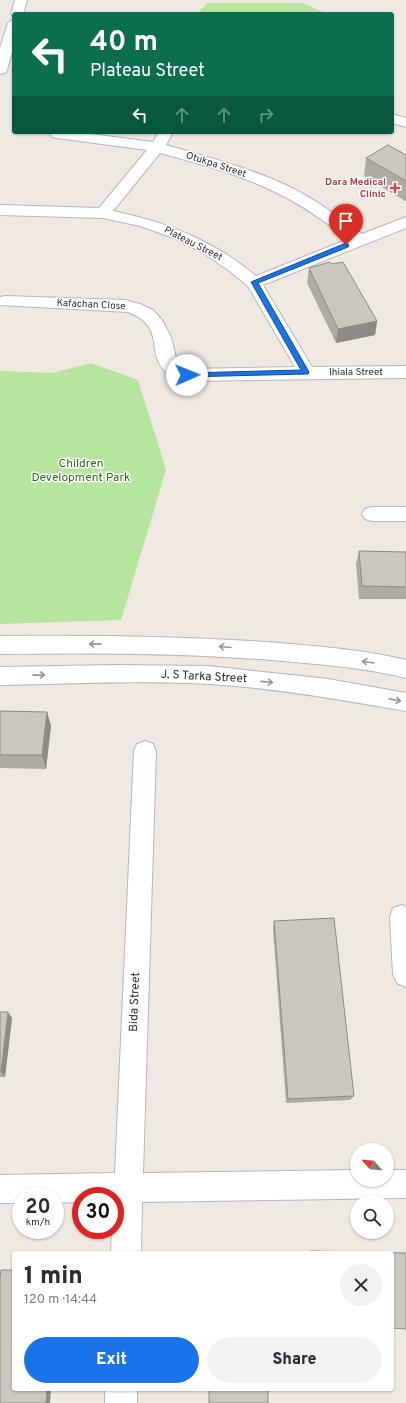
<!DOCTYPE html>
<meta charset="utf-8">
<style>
:root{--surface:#fff;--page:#f2f2f3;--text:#2b2b33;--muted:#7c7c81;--accent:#1a73e8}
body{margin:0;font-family:Overpass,sans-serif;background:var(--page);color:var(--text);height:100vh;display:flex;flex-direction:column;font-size:15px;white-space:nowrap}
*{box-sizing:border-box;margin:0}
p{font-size:13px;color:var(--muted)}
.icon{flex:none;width:22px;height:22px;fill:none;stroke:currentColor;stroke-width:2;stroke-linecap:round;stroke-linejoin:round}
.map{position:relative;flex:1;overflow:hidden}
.panel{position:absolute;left:12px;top:1251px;width:382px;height:140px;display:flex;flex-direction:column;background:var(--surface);border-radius:4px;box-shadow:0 1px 3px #0004}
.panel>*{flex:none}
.guide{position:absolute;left:12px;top:12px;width:382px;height:122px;border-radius:4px;box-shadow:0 1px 3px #0004;background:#0b6e4f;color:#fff;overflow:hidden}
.needle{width:26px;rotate:297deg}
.tools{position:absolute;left:350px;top:1143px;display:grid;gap:8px}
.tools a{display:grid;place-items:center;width:44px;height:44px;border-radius:50%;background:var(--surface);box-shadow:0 1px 3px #0004;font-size:20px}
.speed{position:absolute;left:12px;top:1187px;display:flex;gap:8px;font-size:20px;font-weight:700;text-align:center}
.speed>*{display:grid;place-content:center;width:52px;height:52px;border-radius:50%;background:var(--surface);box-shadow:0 1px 3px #0004;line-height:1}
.speed small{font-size:10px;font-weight:400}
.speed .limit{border:6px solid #d22;background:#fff;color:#111}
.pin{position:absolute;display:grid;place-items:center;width:34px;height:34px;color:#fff;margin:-41px -17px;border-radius:50% 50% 50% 0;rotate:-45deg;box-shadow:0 0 4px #0007}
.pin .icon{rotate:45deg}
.me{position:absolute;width:44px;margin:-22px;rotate:89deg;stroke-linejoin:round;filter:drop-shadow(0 0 3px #0008)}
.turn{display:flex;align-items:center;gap:14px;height:84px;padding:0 12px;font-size:18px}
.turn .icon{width:52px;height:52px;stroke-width:2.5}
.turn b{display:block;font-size:28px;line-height:34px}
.lanes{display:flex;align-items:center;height:38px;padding:0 12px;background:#0003;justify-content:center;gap:20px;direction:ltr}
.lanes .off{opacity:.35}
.round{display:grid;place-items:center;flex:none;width:42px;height:42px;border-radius:21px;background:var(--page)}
.headline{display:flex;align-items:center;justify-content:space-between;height:68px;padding:0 12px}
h1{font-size:24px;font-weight:800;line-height:30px}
.primary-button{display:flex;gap:8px;margin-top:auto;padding:8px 12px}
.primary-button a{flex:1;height:46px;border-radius:24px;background:var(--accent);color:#fff;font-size:16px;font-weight:800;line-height:46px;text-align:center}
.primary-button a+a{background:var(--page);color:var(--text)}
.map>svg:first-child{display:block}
</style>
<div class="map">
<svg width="406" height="1403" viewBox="0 0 406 1403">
<rect width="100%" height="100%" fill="#efe9e1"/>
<g fill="#b6e59e">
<polygon points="207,3 302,3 328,14 197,14"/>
<polygon points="91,363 138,380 166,470 121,620 0,624 0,371 52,373"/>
</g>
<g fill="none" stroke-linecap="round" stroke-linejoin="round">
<defs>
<g id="minor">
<polygon points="392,114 406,118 406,127 392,123"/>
<path d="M51,132H75L153,142L159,132H173L166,145C207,157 251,168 290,187C316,200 339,217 362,234L406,217V228L263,285L312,367L406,366V378L187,381C181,379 172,378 167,373C144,353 168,328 128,312L0,305V297L5,296L125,300L140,304L153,310L162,320L171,337L177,362L188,369L295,367L248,286L228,270L202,252L174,238L140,226L103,218L0,215V205L99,208L147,150L57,138L52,137L50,134ZM160,153C200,164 242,175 279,194C304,206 326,222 348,239L256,276C214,241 167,222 113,211Z"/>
<polygon points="372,507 406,507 406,521 372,521 365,519 362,514 365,509"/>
<polygon points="145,741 153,744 156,751 143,1173 357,1170 357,1180 387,1180 387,1170 406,1170 406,1198 142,1202 141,1253 111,1253 112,1230 115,1230 115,1196 81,1196 81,1202 55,1203 55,1196 21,1196 21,1203 0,1203 0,1175 115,1173 134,751 137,744"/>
<polygon points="402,905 406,907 406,987 397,983 393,974 390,917 393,908"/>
<rect x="105" y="1389" width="32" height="14"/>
</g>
<g id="tertiary">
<path d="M0,636C89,635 178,636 267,642C314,646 360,649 406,660V678C361,667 316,664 271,660C180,653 90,653 0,654Z"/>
<path d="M116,665L209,666L328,679L406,693V711C341,700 275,688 209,684C139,680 69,684 0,685V667Z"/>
</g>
<g id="secondary">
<polygon points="15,0 27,0 23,14 14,14 14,17 11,14"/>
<polygon points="14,19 14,45 7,70 5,73 0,74 0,48 8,23"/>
</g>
</defs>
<use href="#minor" stroke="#b4b7c1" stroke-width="2"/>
<use href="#tertiary" stroke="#b4b7c1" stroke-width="2"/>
<use href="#secondary" stroke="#b4b7c1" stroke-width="2"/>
<use href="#minor" fill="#fff" fill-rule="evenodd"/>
<use href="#tertiary" fill="#fff" fill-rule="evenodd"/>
<use href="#secondary" fill="#fff" fill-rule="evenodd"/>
</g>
<g fill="#afaba4">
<polygon points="406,155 406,201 405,201 364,176 366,158"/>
<polygon points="309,268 377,321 375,335 336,343 307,283"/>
<polygon points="359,551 406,552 406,599 359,599 356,564"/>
<polygon points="0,711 47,712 51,726 46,769 0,768"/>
<polygon points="274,921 354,1096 350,1100 286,1103 273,929"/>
<polygon points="0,1012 12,1018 5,1077 0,1077"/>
</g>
<g fill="#8e8b86">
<polygon points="377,321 375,335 336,343 338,329"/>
<polygon points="47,712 51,726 46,769 42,755"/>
<polygon points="8,1012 12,1018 5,1077 1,1072"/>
<polygon points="47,1389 51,1389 50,1403 46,1403"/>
</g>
<g fill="#cbc7bf" stroke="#8e8b86">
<polygon points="388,145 406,155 406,181 366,158"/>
<polygon points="330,262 332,264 343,262 377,321 338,329 309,268"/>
<polygon points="359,551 406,552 406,587 362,586"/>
<polygon points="0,711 47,712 42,755 0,755"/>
<polygon points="334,918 354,1096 288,1099 274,921"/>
<polygon points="0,1012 8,1012 1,1072 0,1072"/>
<polygon points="310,1251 406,1253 406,1329 392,1328 392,1253 310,1253"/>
<polygon points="1,1270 14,1270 14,1389 47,1389 46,1403 0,1403 0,1277"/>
<rect x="209" y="1389" width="59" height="14"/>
</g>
<defs><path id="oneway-shaft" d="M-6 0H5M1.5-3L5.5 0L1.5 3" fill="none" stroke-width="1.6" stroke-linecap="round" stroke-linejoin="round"/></defs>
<g stroke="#969696">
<use href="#oneway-shaft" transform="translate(95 644) rotate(179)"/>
<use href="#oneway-shaft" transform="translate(225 647) rotate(-175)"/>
<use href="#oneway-shaft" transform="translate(368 662) rotate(-171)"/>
<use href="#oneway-shaft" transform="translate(39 675) rotate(-1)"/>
<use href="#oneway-shaft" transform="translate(267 682) rotate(6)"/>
<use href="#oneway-shaft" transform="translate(395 700) rotate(12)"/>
</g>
<polygon fill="#1a73e8" stroke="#114b97" points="346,243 349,245 348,247 258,283 309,372 308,374 184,377 184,373 187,373 301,370 251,282"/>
<path fill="#e0444e" stroke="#fff" stroke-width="1.5" d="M393 182h4v4h4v4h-4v4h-4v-4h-4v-4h4z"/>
<g text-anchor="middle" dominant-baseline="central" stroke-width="3" stroke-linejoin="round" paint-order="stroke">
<g font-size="10" fill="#2e2e2e" stroke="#fff">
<text transform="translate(216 165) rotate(18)">Otukpa Street</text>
<text transform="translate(193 244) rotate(27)">Plateau Street</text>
<text transform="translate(91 305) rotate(3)">Kafachan Close</text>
<text x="356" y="372">Ihiala Street</text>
</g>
<g font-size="10" font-weight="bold" fill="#be3a42" stroke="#fff" text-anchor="end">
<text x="386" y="182">Dara Medical<tspan x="386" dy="12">Clinic</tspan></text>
</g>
<g font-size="12" fill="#2c6e1b" stroke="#fff">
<text x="81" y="464">Children<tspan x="81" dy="14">Development Park</tspan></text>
</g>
<g font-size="12" fill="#2e2e2e" stroke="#fff">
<text transform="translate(204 677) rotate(3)">J. S Tarka Street</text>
<text transform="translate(135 1002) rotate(-88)">Bida Street</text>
</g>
</g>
</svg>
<div class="tools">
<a><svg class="needle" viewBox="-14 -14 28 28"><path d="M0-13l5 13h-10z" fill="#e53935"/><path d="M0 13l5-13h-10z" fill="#7c7c81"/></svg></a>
<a><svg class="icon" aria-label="search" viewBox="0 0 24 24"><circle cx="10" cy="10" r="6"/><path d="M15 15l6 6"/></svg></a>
</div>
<div class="speed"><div>20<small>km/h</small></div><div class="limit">30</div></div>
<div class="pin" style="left:346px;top:245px;background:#d93025"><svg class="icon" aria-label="arrive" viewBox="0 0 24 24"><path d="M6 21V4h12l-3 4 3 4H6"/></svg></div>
<svg class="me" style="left:187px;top:375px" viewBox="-20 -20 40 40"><circle r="19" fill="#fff"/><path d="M0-13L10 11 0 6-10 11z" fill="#1a73e8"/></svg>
<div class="guide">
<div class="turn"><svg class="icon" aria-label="left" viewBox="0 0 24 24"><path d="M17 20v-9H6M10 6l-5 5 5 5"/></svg><div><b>40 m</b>Plateau Street</div></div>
<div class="lanes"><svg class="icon" aria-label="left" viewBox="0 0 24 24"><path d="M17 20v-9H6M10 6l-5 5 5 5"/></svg><svg class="icon off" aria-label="ahead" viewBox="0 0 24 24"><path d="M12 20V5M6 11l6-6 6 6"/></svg><svg class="icon off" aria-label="ahead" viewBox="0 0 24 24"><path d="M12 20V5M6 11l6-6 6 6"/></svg><svg class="icon off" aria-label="right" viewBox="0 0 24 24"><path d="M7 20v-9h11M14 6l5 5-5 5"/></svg></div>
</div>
<section class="panel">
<div class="headline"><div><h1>1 min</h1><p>120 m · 14:44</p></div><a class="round"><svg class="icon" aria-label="close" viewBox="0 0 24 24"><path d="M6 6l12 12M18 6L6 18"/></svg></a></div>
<div class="primary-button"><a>Exit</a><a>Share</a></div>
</section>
</div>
